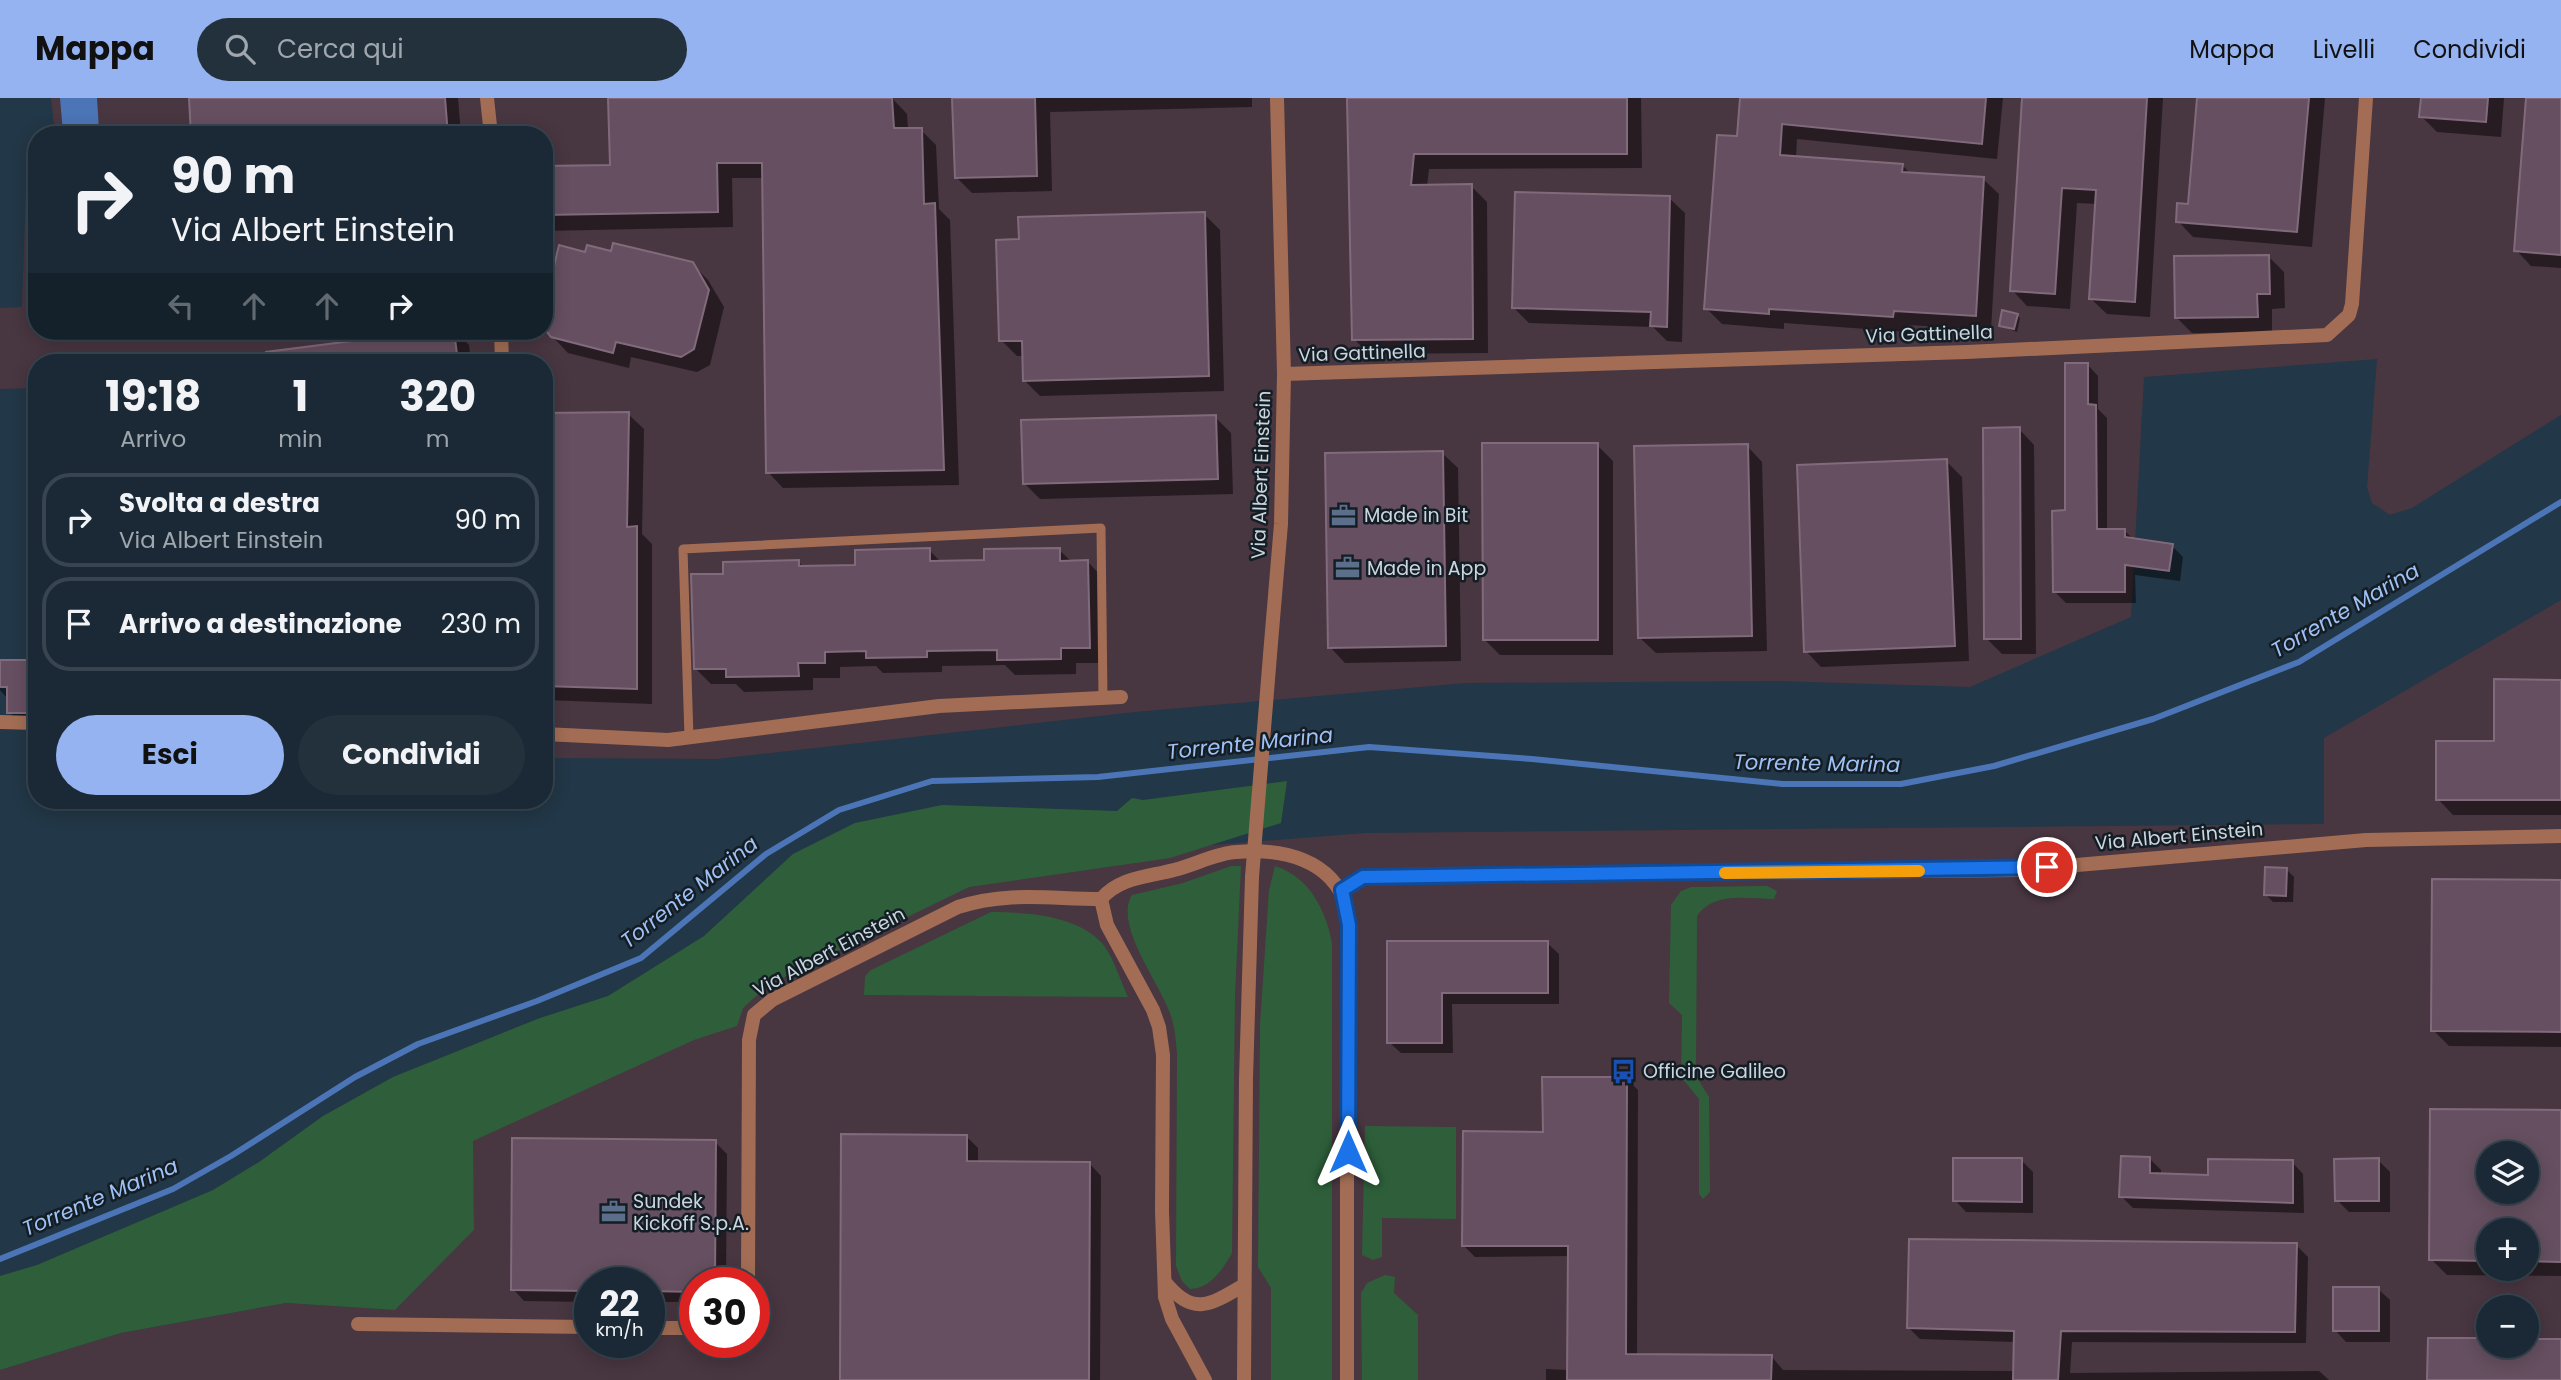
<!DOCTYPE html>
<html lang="it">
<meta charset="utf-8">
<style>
:root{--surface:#1a2935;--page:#23313d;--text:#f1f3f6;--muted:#9fa6ad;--line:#384550;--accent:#95b2f1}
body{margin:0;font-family:Poppins,sans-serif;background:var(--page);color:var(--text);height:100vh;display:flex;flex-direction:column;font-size:26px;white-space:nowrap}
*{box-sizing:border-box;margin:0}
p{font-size:23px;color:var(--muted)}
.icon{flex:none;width:38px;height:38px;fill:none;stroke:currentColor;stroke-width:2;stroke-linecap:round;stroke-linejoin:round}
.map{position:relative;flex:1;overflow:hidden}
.sheet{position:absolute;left:28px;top:256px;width:525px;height:455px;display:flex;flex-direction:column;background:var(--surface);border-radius:28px;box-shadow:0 4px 18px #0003,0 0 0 2px var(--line)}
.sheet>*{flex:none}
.hud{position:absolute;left:28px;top:28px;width:525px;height:214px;border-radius:28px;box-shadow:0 4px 18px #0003,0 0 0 2px var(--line);background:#1a2935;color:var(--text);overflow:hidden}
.tools{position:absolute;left:2476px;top:1043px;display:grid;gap:14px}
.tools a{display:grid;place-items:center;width:63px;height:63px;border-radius:50%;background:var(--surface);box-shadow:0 4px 18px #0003,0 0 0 2px var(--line);font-size:35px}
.speed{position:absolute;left:574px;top:1169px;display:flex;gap:14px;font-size:35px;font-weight:700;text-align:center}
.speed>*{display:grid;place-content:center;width:91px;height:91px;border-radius:50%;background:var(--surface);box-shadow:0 4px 18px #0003,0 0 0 2px var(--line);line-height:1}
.speed small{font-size:18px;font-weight:400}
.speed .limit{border:10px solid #d22;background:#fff;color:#111}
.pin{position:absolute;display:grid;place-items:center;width:60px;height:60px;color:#fff;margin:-30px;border:4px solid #fff;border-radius:50%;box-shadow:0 2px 7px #0007}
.me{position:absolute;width:77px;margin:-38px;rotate:0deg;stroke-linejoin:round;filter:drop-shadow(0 0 5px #0008)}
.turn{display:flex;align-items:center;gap:24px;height:147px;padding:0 28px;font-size:32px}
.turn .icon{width:91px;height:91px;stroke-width:2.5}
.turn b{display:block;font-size:49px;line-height:60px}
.lanes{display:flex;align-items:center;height:66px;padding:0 28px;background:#0003;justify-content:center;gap:35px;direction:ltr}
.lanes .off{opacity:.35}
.eta{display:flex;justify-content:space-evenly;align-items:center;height:119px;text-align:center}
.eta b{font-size:42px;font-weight:700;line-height:49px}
.action{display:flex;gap:14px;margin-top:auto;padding:14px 28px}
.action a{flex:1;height:80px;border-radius:42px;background:var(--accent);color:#111;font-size:28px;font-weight:700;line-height:80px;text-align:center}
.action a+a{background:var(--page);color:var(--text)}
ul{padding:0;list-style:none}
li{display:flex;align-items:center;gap:21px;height:94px;margin:0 14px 10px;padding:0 14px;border:4px solid var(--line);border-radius:28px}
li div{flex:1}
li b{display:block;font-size:26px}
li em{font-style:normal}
header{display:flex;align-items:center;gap:42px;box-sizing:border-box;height:98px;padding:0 35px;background:var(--accent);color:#111}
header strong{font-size:33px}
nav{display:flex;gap:38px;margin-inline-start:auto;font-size:24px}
.search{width:490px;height:63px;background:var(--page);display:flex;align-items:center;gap:18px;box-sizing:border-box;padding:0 24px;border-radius:38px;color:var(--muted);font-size:26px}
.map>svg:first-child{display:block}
</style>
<header>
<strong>Mappa</strong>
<div class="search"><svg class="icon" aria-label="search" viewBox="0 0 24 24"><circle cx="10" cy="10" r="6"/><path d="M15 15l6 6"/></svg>Cerca qui</div>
<nav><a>Mappa</a><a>Livelli</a><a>Condividi</a></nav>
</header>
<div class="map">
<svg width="2561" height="1282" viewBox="0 0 2561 1282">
<rect width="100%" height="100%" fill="#223747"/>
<g fill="#483640" fill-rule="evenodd">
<polygon points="51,0 2561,0 2561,317 2412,410 2390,417 2372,405 2367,389 2377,261 2144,279 2131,519 1970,589 1777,583 1466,585 1135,614 717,661 544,660 544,264 37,264 37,290 0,291 0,210 22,209 27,60 37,59 37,233 544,233 544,37 55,37"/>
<path d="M2561,502V1282H0V1272L121,1235L286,1205L395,1212L474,1132L472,1043L951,788L1160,751L1365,735L2324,726V640ZM2488,1055H2527V1094H2488ZM2488,1132H2527V1171H2488ZM590,1185H649V1244H590ZM695,1185H754V1244H695ZM2488,1209H2527V1248H2488Z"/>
</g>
<g fill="#2e5f3a">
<polygon points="1287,683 1281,725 1170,760 969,789 768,887 743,910 737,928 694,942 473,1043 474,1132 395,1212 286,1205 121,1235 0,1272 0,1178 37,1167 213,1092 259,1064 323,1018 393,979 540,920 608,898 704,838 793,756 855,725 942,707 1117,713 1132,700 1143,702"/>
<path d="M1231,768H1241L1235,897L1232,1155C1223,1171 1210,1191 1190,1191L1182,1183L1176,1168L1177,956C1176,943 1175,930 1171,918C1161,886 1113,827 1132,797L1183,785Z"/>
<path d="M1275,768C1310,779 1326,813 1332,845V1282H1271V1190L1258,1169L1260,927L1269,792Z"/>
<path d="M1767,788L1777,793L1774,801C1748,801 1714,793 1697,818L1696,978L1709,999L1710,1094L1703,1101L1699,1096V1001L1681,979L1682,917L1669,905L1671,807L1681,793L1691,789Z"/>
<path d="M991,814C1027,814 1075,817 1101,844C1112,855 1121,884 1128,899L864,897L865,878L871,872Z"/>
<polygon points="1365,1028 1456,1029 1456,1121 1382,1120 1382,1159 1373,1162 1362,1157"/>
<polygon points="1385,1177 1395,1179 1394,1195 1418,1217 1418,1282 1362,1282 1361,1195 1367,1185"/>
</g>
<polygon fill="#4c75b7" points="60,0 97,0 99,32 63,35"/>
<g fill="#0007" fill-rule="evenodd">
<polygon points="190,0 458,0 461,37 193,37"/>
<polygon points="610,0 892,0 907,16 908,32 921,32 936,47 939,111 950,122 959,387 783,390 768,374 764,80 732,80 733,129 544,133 544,70 612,68"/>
<polygon points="954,0 1252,0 1252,9 1050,14 1052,93 972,95 956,79"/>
<polygon points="1348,0 1641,0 1642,70 1429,71 1427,88 1471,88 1487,104 1488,255 1369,256 1354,241"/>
<polygon points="1742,0 2003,0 1997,61 1797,41 1796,60 1902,67 1911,76 1983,81 1999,96 1991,232 1908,227 1908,234 1784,225 1784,231 1722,226 1706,210 1738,40"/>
<polygon points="2024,0 2163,0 2150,219 2107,216 2091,201 2097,106 2077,105 2070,211 2027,208 2012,192"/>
<polygon points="2198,0 2325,0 2312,149 2193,139 2178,123 2189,108"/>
<polygon points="2423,0 2504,0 2501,39 2437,34 2421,18"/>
<polygon points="2528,0 2561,0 2561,170 2531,168 2516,152"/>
<polygon points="1669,100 1685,115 1682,244 1667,243 1653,229 1529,225 1514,210"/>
<polygon points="1204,116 1220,132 1224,293 1040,298 1025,283 1024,258 1017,258 1001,242 1020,143"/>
<polygon points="613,155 692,166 708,182 724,209 710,267 697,274 631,259 629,270 568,255 552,238 586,156"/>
<polygon points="2269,159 2284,174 2285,210 2272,211 2272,234 2192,235 2176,219"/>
<polygon points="2017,217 2020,220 2017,234 2001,228"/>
<polygon points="444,233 455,233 469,247 471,264 213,264"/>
<polygon points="2087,266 2098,278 2098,311 2107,320 2107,432 2124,432 2134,442 2172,448 2183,459 2180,483 2135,477 2136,505 2066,505 2055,494"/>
<polygon points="544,316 628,316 644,331 642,436 652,446 652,606 544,602"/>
<polygon points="1215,319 1231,335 1233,396 1040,401 1024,385"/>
<polygon points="2019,331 2034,347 2036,556 2002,556 1986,540"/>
<polygon points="1597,347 1613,363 1613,557 1500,557 1484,541"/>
<polygon points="1747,348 1762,364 1767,553 1656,555 1640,540"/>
<polygon points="1442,355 1458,370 1461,563 1345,565 1330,549"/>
<polygon points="1946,363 1962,379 1969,563 1821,569 1806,553"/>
<polygon points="929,452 941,464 986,464 1059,452 1072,464 1088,464 1103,480 1105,565 1076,565 1076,576 1015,577 1005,567 942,568 942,574 883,575 876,568 840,569 840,580 813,580 813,592 744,594 736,586 711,586 696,571 725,477 799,464 804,470 857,468"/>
<polygon points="0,564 37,564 37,627 20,625 9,614 7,600 0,592"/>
<polygon points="2561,583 2561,717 2453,717 2438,701"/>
<polygon points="2287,772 2294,779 2293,804 2273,804 2265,796"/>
<polygon points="2561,784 2561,949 2449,948 2433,932"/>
<polygon points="1389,845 1547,845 1559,856 1559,906 1452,906 1453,955 1401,955 1389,944"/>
<polygon points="1626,980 1638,992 1637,1258 1772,1259 1783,1272 2015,1273 2015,1244 1920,1241 1908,1229 2296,1147 2308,1159 2306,1245 2072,1244 2070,1275 2319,1273 2329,1282 1546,1282 1546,1271 1569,1272 1570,1158 1475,1159 1463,1147 1545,1036"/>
<path d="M2432,1012L2561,1014V1178L2447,1177L2431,1161ZM2488,1055H2527V1094H2488ZM2488,1132H2527V1171H2488Z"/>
<polygon points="967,1039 978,1050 978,1065 1090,1066 1101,1078 1100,1282 841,1282"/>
<polygon points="715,1044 727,1056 726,1185 695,1185 695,1204 649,1204 649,1185 590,1185 590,1204 524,1203 513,1191"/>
<polygon points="2149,1060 2161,1072 2161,1077 2209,1079 2292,1064 2303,1076 2304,1115 2133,1110 2121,1098"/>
<polygon points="2021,1062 2033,1074 2033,1115 1966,1114 1955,1102"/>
<polygon points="2378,1062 2390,1074 2390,1114 2349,1114 2337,1102"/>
<polygon points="2378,1191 2390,1202 2390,1244 2346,1244 2335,1232"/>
</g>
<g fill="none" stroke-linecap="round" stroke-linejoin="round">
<polyline stroke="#4c75b7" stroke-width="6" points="0,1161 173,1091 231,1058 355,979 418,946 537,903 641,860 766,756 839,712 932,683 1098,679 1369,649 1532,661 1782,686 1901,686 1994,668 2153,621 2299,564 2561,404"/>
</g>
<g fill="#654f60" stroke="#816a7c" stroke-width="2" fill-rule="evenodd">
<polygon points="189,0 445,0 448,37 191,37"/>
<polygon points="608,0 892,0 894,30 922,30 924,106 935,105 944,372 766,375 762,65 717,65 718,114 544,117 544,68 610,67"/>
<polygon points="952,0 1035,0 1037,78 955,80"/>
<polygon points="1347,0 1627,0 1627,56 1414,56 1411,87 1472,86 1473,241 1352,242"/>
<polygon points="1740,0 1986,0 1982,46 1782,26 1780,57 1903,66 1902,74 1984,79 1976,218 1894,213 1893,219 1769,211 1769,216 1704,211 1717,37 1737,38"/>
<polygon points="2022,0 2147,0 2135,204 2089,201 2096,92 2062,90 2055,196 2010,193"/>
<polygon points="2197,0 2309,0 2297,134 2176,124 2177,105 2188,106"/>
<polygon points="2421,0 2488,0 2486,24 2419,19"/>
<polygon points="2526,0 2561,0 2561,157 2514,153"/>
<polygon points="1515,94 1670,98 1667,229 1650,228 1651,214 1512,210"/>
<polygon points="1205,114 1209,278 1023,283 1022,243 999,243 996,142 1019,141 1018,119"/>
<polygon points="613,145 693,164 709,192 694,251 681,259 616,244 613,255 551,239 544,230 544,211 559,147 585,154 587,147 611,153"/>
<polygon points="2269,157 2270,196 2257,196 2258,219 2175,220 2174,158"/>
<polygon points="2002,212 2018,216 2014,231 1999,228"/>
<polygon points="430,233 454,233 458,264 266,264 266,254"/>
<polygon points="2065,265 2088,265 2088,306 2096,307 2097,431 2125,431 2125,439 2173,446 2169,473 2125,467 2125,494 2053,494 2052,413 2065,412"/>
<polygon points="629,314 627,429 637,428 637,591 544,588 544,315"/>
<polygon points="1216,317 1218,381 1023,386 1021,322"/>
<polygon points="2020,329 2021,541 1984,541 1983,330"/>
<polygon points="1482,345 1598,345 1598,542 1483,542"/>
<polygon points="1748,346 1752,538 1638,540 1634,348"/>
<polygon points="1443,353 1446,548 1328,550 1325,355"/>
<polygon points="1947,361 1955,548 1804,554 1797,367"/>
<polygon points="930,450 930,463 984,462 984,451 1060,450 1060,463 1088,462 1090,550 1061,550 1061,561 997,562 997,552 927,553 927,559 866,560 866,553 825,554 825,565 798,565 799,578 726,579 726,571 694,571 691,476 723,476 723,464 799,462 799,468 855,467 855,452"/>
<polygon points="0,562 37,562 37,615 7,615 7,589 0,589"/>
<polygon points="2494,581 2561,582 2561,702 2436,702 2436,643 2494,643"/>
<polygon points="2265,769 2287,770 2286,798 2264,797"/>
<polygon points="2432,781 2561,782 2561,934 2431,933"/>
<polygon points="1387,843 1548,843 1548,895 1442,895 1442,945 1387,945"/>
<polygon points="1542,979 1627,979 1626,1256 1772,1257 1771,1282 1567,1282 1568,1148 1462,1148 1463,1033 1543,1034"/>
<path d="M2430,1011L2561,1012V1164L2527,1163V1132H2488V1163L2429,1162ZM2488,1055H2527V1094H2488Z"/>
<polygon points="841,1036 967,1037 967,1063 1090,1064 1089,1282 840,1282"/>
<polygon points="512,1040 716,1042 715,1185 695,1185 695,1194 649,1193 649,1185 590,1185 590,1193 511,1192"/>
<polygon points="2121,1058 2150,1059 2150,1075 2208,1077 2208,1061 2293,1062 2293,1105 2119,1099"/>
<polygon points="1953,1060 2022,1060 2022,1104 1953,1103"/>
<polygon points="2379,1060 2379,1103 2335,1103 2334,1061"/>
<polygon points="1909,1141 2297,1145 2295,1234 2061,1233 2058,1282 2013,1282 2014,1233 1907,1230"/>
<rect x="2333" y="1189" width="46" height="44"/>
<polygon points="2428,1240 2488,1240 2488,1248 2527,1248 2527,1241 2561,1241 2561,1282 2427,1282"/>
</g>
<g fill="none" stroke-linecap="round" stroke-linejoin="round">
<polyline stroke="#a26d54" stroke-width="9" points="689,639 683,451 1101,430 1103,600"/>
<g stroke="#a26d54" stroke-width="14">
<polyline points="487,0 491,37"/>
<polyline points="501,233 502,264"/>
<polyline points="1284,276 1967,254 2327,237 2349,217 2352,206 2366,0"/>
<polyline points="0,624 37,625"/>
<polyline points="544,636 668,642 939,608 1121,599"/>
<polyline points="1342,792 1363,779 2019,772 2366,742 2561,738"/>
<path d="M1165,1184C1193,1219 1210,1207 1244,1187"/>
<path d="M748,1185L749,942L754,917L772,902L958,809C1009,793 1049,801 1101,801"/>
<polyline points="358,1226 590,1229"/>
<polyline points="649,1230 695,1230"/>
<path d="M1205,1282L1172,1221L1165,1199L1162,1113L1163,957L1159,929L1153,912L1107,827L1101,801C1120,779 1148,779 1174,772C1195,767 1216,755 1236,754C1282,750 1332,761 1347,809V1282"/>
</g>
<g stroke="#a26d54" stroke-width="14">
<polyline points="1270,557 1281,426 1284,276 1277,0"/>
<polyline points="1244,1282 1246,981 1252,779"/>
</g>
<polyline stroke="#a26d54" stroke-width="14" points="1252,779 1270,557"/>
</g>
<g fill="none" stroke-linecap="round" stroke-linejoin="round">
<defs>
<polyline id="route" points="1348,1054 1349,827 1342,792 1363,779 2047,769"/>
</defs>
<use href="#route" stroke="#114b97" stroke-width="18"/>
<use href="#route" stroke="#1a73e8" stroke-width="12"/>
<polyline stroke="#f59e0b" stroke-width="12" points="1725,775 1919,773"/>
</g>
<defs>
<symbol id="office-bare" viewBox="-9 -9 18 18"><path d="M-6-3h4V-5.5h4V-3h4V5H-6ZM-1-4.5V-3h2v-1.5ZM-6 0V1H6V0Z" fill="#5c6f8a" stroke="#141d24" stroke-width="2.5" paint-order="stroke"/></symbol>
<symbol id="bus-bare" viewBox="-9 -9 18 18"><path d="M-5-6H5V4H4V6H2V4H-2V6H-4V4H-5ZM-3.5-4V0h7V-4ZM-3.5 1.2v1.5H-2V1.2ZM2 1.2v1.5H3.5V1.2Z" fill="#1a4fb4" stroke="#141d24" stroke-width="2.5" paint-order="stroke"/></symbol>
</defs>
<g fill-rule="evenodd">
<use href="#office-bare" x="1326" y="400" width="35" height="35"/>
<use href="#office-bare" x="1330" y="452" width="35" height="35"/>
<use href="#bus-bare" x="1606" y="956" width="35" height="35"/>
<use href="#office-bare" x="596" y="1096" width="35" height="35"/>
</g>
<g text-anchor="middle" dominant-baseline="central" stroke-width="5" stroke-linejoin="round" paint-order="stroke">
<g font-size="19" fill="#c9d5df" stroke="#141d24">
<text transform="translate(1929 236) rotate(-2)">Via Gattinella</text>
<text transform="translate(1362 255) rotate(-2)">Via Gattinella</text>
<text transform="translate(1261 377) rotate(-88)">Via Albert Einstein</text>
<text transform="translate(2179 738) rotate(-5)">Via Albert Einstein</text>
<text transform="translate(829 854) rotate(-28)">Via Albert Einstein</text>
</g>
<g font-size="19" fill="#c9d5df" stroke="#141d24" text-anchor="start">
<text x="1364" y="417">Made in Bit</text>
<text x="1367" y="470">Made in App</text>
<text x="1643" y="973">Officine Galileo</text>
<text x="633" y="1103">Sundek<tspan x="633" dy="22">Kickoff S.p.A.</tspan></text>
</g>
<g font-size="21" font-style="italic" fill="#9ec1f6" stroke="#141d24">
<text transform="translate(2345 512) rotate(-30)">Torrente Marina</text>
<text transform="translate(1250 645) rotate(-6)">Torrente Marina</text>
<text transform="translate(1817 665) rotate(1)">Torrente Marina</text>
<text transform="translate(689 794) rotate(-38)">Torrente Marina</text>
<text transform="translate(100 1099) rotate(-23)">Torrente Marina</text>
</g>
</g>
</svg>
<div class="tools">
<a><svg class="icon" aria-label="layers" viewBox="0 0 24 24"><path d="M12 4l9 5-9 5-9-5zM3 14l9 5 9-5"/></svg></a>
<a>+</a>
<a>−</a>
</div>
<div class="speed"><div>22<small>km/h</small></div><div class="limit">30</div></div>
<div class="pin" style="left:2047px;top:769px;background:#d93025"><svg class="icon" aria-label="arrive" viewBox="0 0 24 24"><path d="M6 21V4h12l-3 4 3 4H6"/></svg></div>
<svg class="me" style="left:1348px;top:1054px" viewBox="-20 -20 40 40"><path d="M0-17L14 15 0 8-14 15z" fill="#1a73e8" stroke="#fff" stroke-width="4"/></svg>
<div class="hud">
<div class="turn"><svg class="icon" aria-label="right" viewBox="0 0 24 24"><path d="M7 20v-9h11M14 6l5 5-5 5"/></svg><div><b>90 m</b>Via Albert Einstein</div></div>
<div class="lanes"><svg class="icon off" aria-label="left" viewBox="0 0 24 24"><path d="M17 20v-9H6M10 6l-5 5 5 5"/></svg><svg class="icon off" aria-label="ahead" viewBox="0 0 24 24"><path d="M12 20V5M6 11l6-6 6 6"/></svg><svg class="icon off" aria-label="ahead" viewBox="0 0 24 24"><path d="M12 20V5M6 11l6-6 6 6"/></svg><svg class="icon" aria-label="right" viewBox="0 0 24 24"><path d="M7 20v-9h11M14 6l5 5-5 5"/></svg></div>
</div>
<section class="sheet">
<div class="eta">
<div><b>19:18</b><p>Arrivo</p></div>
<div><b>1</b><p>min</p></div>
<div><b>320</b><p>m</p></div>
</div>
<ul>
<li><svg class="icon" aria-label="right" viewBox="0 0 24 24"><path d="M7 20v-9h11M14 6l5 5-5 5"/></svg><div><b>Svolta a destra</b><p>Via Albert Einstein</p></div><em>90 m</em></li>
<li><svg class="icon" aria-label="arrive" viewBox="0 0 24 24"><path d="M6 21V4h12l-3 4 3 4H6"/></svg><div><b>Arrivo a destinazione</b></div><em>230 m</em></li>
</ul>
<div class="action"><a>Esci</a><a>Condividi</a></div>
</section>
</div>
